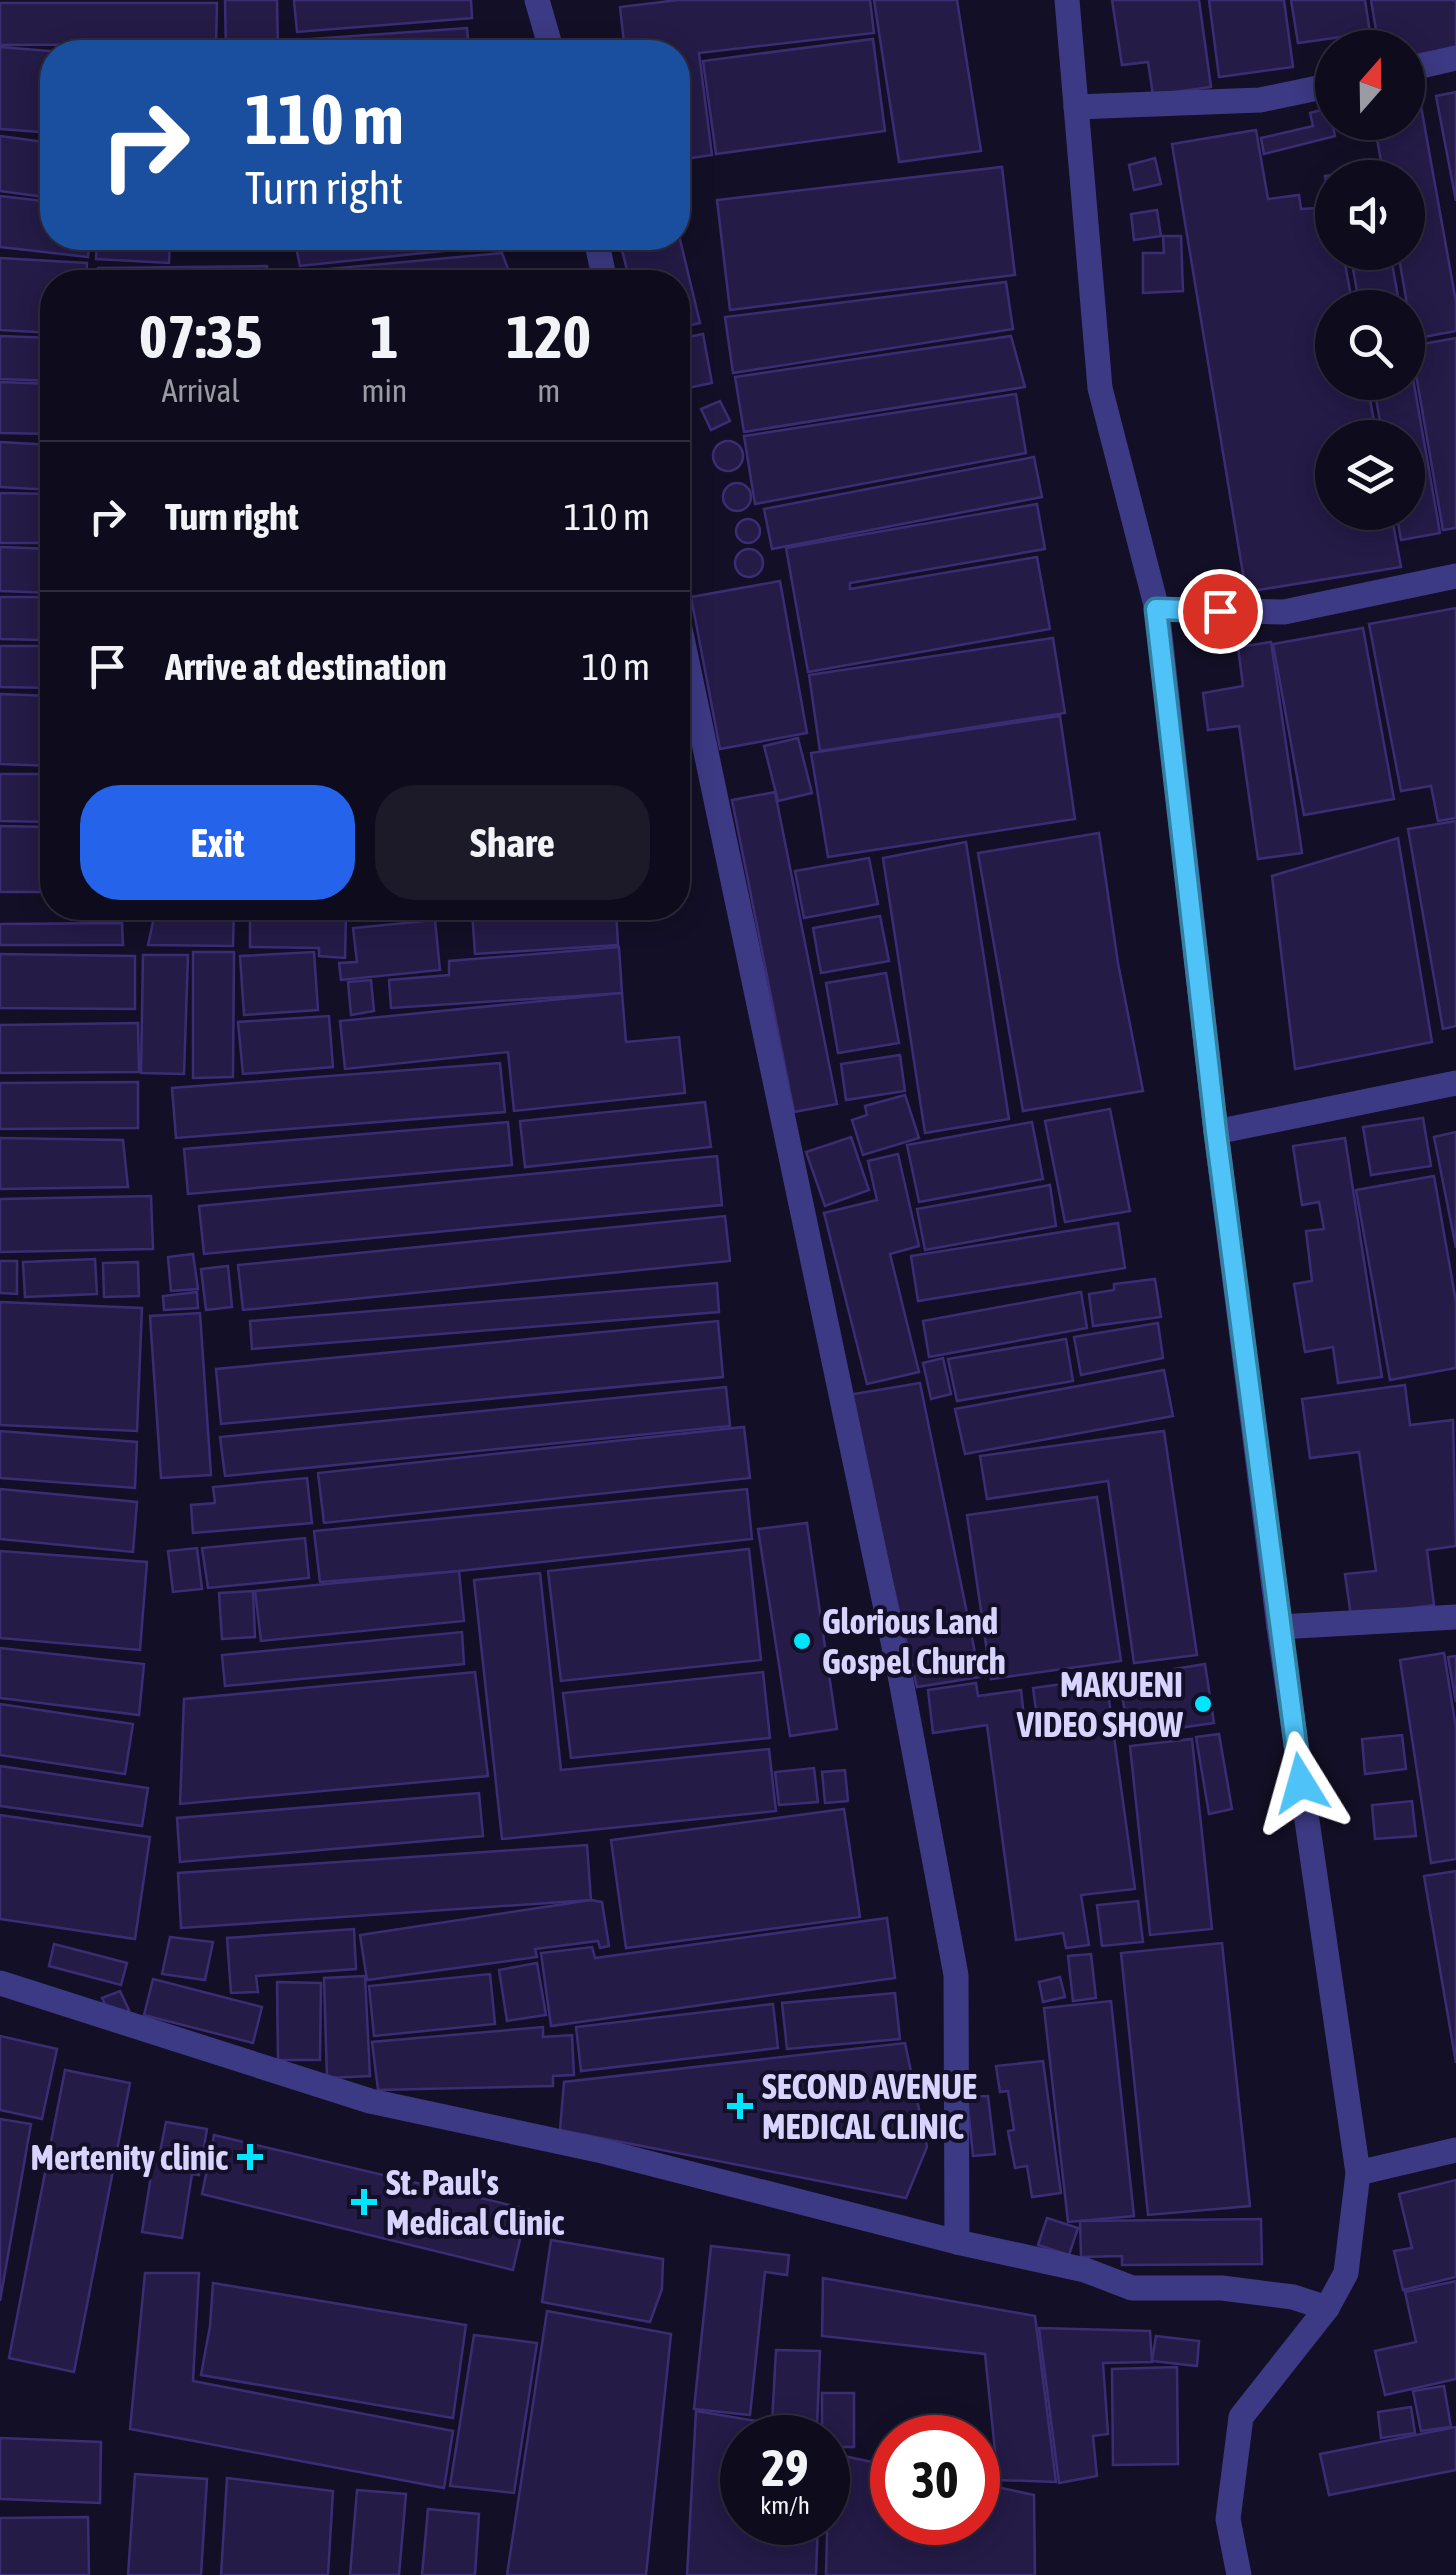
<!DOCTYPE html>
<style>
:root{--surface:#0e0b1c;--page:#1c1929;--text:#f1f3f6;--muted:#9b9ba3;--line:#2e2b3b;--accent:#2563eb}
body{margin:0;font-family:"Asap Condensed",sans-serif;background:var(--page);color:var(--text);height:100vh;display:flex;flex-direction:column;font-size:38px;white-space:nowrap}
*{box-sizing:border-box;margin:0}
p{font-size:32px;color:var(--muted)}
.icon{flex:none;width:55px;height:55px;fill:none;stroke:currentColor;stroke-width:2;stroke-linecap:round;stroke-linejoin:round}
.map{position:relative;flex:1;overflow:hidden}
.drawer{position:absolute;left:40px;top:270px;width:650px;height:650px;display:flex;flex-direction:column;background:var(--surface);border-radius:40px;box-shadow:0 5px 25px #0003,0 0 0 2px var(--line)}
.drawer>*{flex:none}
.guide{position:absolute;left:40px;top:40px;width:650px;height:210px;border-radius:40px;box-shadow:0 5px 25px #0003,0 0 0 2px var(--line);background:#1a4fa0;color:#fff;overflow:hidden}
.needle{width:65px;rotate:20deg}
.buttons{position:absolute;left:1315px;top:30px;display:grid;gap:20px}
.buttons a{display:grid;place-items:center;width:110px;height:110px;border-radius:50%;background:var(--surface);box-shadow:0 5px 25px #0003,0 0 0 2px var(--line);font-size:50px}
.speed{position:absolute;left:720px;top:2415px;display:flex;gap:20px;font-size:50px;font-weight:700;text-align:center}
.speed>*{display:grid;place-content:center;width:130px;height:130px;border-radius:50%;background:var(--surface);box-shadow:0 5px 25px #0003,0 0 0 2px var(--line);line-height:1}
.speed small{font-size:25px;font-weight:400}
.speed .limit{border:15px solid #d22;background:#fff;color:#111}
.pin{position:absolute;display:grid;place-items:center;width:85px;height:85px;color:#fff;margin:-42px;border:5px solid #fff;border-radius:50%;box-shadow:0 2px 10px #0007}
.me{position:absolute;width:110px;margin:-55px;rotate:352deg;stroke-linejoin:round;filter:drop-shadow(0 0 8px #0008)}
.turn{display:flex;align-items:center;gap:35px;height:210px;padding:0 40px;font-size:45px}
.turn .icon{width:130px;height:130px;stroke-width:2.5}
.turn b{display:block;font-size:70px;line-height:85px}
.eta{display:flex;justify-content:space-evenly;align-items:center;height:170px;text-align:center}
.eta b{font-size:60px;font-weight:700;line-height:70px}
.action{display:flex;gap:20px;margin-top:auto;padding:20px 40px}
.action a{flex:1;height:115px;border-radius:40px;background:var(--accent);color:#fff;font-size:40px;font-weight:700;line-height:115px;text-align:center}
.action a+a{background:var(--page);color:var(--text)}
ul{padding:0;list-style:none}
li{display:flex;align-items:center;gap:30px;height:150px;padding:0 40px;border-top:2px solid var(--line)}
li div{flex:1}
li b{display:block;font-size:38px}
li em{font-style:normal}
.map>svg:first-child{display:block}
</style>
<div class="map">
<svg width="1456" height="2575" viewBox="0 0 1456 2575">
<rect width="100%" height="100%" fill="#130f26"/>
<g fill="#241b47" stroke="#3b2d73" stroke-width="2.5">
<polygon points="225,0 277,0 278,52 226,52"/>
<polygon points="294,0 471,0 472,18 297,32"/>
<polygon points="678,0 870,0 874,33 699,53 712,155 678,160 678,52 625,52 620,7"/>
<polygon points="874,0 957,0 981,151 899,162"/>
<polygon points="1112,0 1199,0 1211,87 1153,95 1148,62 1122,65"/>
<polygon points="1209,0 1284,0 1293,67 1219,77"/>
<polygon points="1291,0 1365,0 1370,33 1298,43"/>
<polygon points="1371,0 1456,0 1456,48 1408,56 1408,48 1379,48"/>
<polygon points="0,3 217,3 216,44 0,45"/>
<polygon points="467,28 469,52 284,52 283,41"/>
<polygon points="873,39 885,131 716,154 703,61"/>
<polygon points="0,47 62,52 52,52 52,133 0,129"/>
<polygon points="109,51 223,52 109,52"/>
<polygon points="1456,92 1456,201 1436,96"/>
<polygon points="1419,95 1456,302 1456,331 1413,339 1398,252 1408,252 1408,178 1384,178 1374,122 1408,122 1408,97"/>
<polygon points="1329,108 1335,136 1264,154 1261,138 1313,126 1310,113"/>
<polygon points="1256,130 1268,199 1299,195 1301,209 1332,207 1332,252 1343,252 1353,308 1332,308 1332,382 1367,382 1377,438 1332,438 1332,512 1391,512 1401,567 1246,592 1172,144"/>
<polygon points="0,136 52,143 52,198 0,191"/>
<polygon points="1155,158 1161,184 1134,190 1129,165"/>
<polygon points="1002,167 1015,275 730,310 717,200"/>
<polygon points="1375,168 1377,178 1332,178 1332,202 1330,202 1325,176"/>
<polygon points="0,196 52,202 52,238 90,238 88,257 0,247"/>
<polygon points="1157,210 1161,236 1134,240 1131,214"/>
<polygon points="678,231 700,323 678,328 678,282 630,282 619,238 678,238"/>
<polygon points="1163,236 1181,236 1183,291 1143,293 1143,253 1164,253"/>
<polygon points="97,238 170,238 169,263 96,259"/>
<polygon points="294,238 500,238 500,245 300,266"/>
<polygon points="1350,252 1390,252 1400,308 1360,308"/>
<polygon points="502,253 513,282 297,282 295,272"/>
<polygon points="0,258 87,263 86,282 52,282 52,333 0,330"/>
<polygon points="267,266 267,282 98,282 98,268"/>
<polygon points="1006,282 1013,329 733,373 725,317"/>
<polygon points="703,334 712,383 678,390 678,339"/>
<polygon points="0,336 52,338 52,381 0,379"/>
<polygon points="1011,336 1025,387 744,432 735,377"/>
<polygon points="1456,338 1456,528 1443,530 1411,346"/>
<polygon points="1408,350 1440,533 1401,540 1396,512 1408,512 1408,438 1383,438 1373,382 1408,382"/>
<polygon points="0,382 52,384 52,434 0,433"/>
<polygon points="1016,394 1026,453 755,504 744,436"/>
<polygon points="720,401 730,421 711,430 701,409"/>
<circle cx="728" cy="456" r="15"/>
<polygon points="0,442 52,445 52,490 0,487"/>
<polygon points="1034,457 1042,497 772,549 764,509"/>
<circle cx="737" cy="497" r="14"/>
<polygon points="0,493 52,494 52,543 0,543"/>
<polygon points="1037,504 1045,549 850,583 850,589 1037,557 1050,629 808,672 786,548"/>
<circle cx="748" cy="531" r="12"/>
<polygon points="0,547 52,549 52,593 0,591"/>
<circle cx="749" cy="563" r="14"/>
<polygon points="780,581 807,733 720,749 691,597"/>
<polygon points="0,597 39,597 39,640 0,639"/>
<polygon points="1456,608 1456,818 1438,821 1431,786 1401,791 1369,624"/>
<polygon points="1363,628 1394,799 1304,815 1273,644"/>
<polygon points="1053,638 1065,713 820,751 809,675"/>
<polygon points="1271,642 1302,853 1258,859 1239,726 1208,730 1203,693 1243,686 1238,647"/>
<polygon points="0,646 52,646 52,688 0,687"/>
<polygon points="0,694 52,696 52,766 0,764"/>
<polygon points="1060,716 1075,819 828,857 811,753"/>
<polygon points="798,738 812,793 778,801 764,746"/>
<polygon points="0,774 52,774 52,822 0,821"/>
<polygon points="775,792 837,1104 794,1112 732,800"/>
<polygon points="1456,821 1456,1026 1443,1029 1408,829"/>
<polygon points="0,826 52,827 52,892 0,892"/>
<polygon points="1099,833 1118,963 1143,1091 1023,1111 978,853"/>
<polygon points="1398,838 1432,1042 1295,1069 1272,876"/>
<polygon points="966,842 1009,1119 925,1133 883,858"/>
<polygon points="869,858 878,904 804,918 795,871"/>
<polygon points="156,908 234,908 233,946 148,945"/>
<polygon points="252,908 313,908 253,911"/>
<polygon points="349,908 432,908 432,916 349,920"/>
<polygon points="526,908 616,908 618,945 475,954 472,911"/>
<polygon points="250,914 346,916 345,958 319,956 319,948 250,947"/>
<polygon points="880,916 889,961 821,973 813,928"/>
<polygon points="435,920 440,970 341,980 339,963 357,962 353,928"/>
<polygon points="122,923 123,945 0,945 0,924"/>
<polygon points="619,947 622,993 391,1008 389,980 449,975 449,961"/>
<polygon points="193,952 234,952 233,1077 193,1078"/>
<polygon points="314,952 318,1010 244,1015 240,956"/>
<polygon points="0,954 135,956 135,1009 0,1008"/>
<polygon points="143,955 188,955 184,1074 141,1073"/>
<polygon points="886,973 899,1043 838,1053 826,983"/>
<polygon points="371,980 374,1011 351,1015 348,982"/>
<polygon points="622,993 626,1042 679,1037 685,1093 514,1111 508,1052 345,1069 340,1021"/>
<polygon points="329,1016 333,1067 243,1074 238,1022"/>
<polygon points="138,1023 139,1072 0,1073 0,1025"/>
<polygon points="900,1055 905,1091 846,1100 841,1064"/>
<polygon points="500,1063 505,1112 176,1138 172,1088"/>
<polygon points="138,1082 138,1128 0,1129 0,1083"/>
<polygon points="905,1095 919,1138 863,1155 852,1120 867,1115 865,1106"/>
<polygon points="705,1102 711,1147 525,1167 520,1121"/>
<polygon points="1110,1109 1130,1211 1065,1222 1045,1121"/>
<polygon points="1423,1118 1431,1166 1371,1175 1363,1127"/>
<polygon points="508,1122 512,1165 188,1194 184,1149"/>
<polygon points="1032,1122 1043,1179 919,1202 907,1145"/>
<polygon points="1456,1132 1456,1248 1434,1137"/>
<polygon points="851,1137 869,1190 825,1206 806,1152"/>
<polygon points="0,1138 123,1140 128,1187 0,1189"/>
<polygon points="1345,1138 1382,1377 1338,1383 1333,1347 1305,1352 1294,1284 1312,1281 1306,1231 1324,1229 1319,1202 1302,1205 1293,1146"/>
<polygon points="898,1154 919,1246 890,1254 919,1372 867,1384 824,1213 877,1200 868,1161"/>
<polygon points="717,1156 722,1205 204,1254 199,1206"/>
<polygon points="1434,1176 1456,1302 1456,1368 1390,1380 1356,1190"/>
<polygon points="1050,1185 1056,1226 925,1250 917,1209"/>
<polygon points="151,1196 153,1249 0,1252 0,1199"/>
<polygon points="725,1216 730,1261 243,1310 238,1265"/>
<polygon points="1118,1223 1125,1268 918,1301 911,1256"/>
<polygon points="193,1254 198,1289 171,1291 168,1257"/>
<polygon points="95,1259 97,1294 25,1297 23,1262"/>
<polygon points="0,1261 17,1261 17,1294 0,1293"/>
<polygon points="138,1262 139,1296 104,1297 103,1263"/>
<polygon points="228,1266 232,1307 206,1310 201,1269"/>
<polygon points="1155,1279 1161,1317 1093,1326 1089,1294 1114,1290 1114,1284"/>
<polygon points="717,1283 719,1312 252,1349 250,1321"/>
<polygon points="197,1292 198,1308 164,1310 163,1296"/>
<polygon points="1081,1292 1087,1328 929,1357 923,1321"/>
<polygon points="0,1302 142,1308 137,1431 0,1425"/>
<polygon points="200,1313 211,1475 161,1478 150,1316"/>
<polygon points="718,1321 723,1377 221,1424 216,1369"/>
<polygon points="1158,1323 1163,1358 1081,1375 1074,1337"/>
<polygon points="1066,1339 1073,1381 957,1401 948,1359"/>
<polygon points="943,1358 951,1394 931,1399 923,1363"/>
<polygon points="1164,1370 1173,1416 965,1454 955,1409"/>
<polygon points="920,1383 980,1677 917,1687 848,1395"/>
<polygon points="1405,1385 1410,1425 1453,1420 1456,1546 1427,1550 1434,1605 1351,1616 1345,1574 1376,1571 1359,1452 1310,1458 1302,1399"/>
<polygon points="726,1387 730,1426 225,1476 220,1437"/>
<polygon points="744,1427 750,1478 324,1523 318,1473"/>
<polygon points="0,1431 137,1442 135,1488 0,1478"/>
<polygon points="1164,1431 1197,1655 1134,1663 1108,1481 987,1499 980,1456"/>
<polygon points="307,1478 312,1523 193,1533 191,1505 215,1503 213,1487"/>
<polygon points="0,1489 137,1502 133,1552 0,1539"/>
<polygon points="747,1489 752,1539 459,1571 320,1582 314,1531"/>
<polygon points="1097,1497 1121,1661 991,1679 967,1515"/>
<polygon points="807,1523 837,1729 790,1736 758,1529"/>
<polygon points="305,1538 309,1578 208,1588 202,1548"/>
<polygon points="197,1548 202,1589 173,1592 168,1551"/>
<polygon points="749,1549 761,1660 561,1681 548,1571"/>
<polygon points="0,1551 147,1562 140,1650 0,1638"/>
<polygon points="459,1571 464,1621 261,1641 255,1591"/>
<polygon points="540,1573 561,1770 769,1749 776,1811 502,1839 474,1580"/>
<polygon points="253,1591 255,1637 222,1639 219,1593"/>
<polygon points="462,1632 464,1664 225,1686 222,1655"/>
<polygon points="0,1648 144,1664 139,1715 0,1698"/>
<polygon points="1444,1653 1456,1728 1456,1859 1431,1863 1400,1660"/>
<polygon points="1456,1656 1456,1702 1448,1657"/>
<polygon points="1205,1664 1214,1723 1129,1735 1119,1678"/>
<polygon points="475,1672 488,1776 180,1804 184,1699"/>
<polygon points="763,1672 770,1738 571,1758 563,1693"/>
<polygon points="1106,1678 1135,1889 1081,1895 1089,1945 1066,1948 1063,1933 1016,1940 987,1725 933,1733 928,1690 976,1683 978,1696 1021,1690 1025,1727 1038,1725 1033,1688"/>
<polygon points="0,1704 133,1724 125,1774 0,1755"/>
<polygon points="1219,1734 1232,1809 1209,1814 1196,1737"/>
<polygon points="1402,1735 1406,1769 1365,1774 1362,1739"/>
<polygon points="1192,1739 1212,1929 1150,1935 1130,1746"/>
<polygon points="0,1766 148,1788 142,1826 0,1806"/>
<polygon points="814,1768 818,1802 779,1805 775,1772"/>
<polygon points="845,1770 848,1801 825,1803 822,1772"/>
<polygon points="479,1793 483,1836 180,1862 177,1818"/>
<polygon points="1412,1801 1416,1836 1375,1839 1372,1805"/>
<polygon points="844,1809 860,1917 626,1948 611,1840"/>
<polygon points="0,1815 150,1837 135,1939 0,1919"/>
<polygon points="587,1845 591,1900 181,1928 178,1873"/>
<polygon points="1456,1871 1456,2063 1424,1876"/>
<polygon points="591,1900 602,1902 609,1946 600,1948 598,1941 535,1949 537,1957 367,1980 360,1935"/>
<polygon points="1138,1901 1143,1942 1102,1946 1097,1905"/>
<polygon points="887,1918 895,1978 551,2026 541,1953 592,1947 595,1958"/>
<polygon points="354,1929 356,1969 256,1976 258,1992 231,1993 227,1938"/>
<polygon points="170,1937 213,1942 205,1980 162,1974"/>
<polygon points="1222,1943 1250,2206 1148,2215 1121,1953"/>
<polygon points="54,1944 127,1963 121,1985 49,1966"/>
<polygon points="1091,1954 1096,1998 1073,2001 1068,1956"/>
<polygon points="537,1963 546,2015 507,2021 499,1970"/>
<polygon points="490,1974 495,2024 374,2036 369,1986"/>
<polygon points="365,1976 370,2076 327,2078 324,1978"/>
<polygon points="1060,1977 1065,1997 1043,2002 1039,1982"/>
<polygon points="153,1979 262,2007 253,2043 144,2015"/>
<polygon points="277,1982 321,1983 320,2060 278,2060"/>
<polygon points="120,1991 129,2010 111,2017 102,1998"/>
<polygon points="895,1993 900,2039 787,2049 782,2003"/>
<polygon points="1111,2001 1134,2216 1068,2222 1044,2008"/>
<polygon points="773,2004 778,2048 581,2071 576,2027"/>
<polygon points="543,2027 543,2037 572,2035 574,2075 553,2076 553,2086 378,2090 372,2042"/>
<polygon points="0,2036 57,2049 42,2119 0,2110"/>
<polygon points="905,2043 927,2147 906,2198 560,2130 564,2082"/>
<polygon points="1043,2061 1061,2193 1032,2197 1027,2166 1015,2168 1008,2131 1014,2130 1008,2091 1000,2092 996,2066"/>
<polygon points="65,2070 130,2083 74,2372 9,2358"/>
<polygon points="988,2096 995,2154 973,2156 967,2097"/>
<polygon points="0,2119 31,2124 0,2301"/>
<polygon points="166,2122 207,2129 199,2175 192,2174 182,2238 142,2232 155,2151 160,2152"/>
<polygon points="214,2135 527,2209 513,2270 202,2194"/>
<polygon points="1456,2180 1456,2277 1403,2290 1394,2251 1412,2248 1399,2194"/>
<polygon points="1047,2218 1078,2228 1069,2255 1038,2245"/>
<polygon points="1261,2219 1262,2264 1122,2265 1122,2256 1081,2257 1080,2221"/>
<polygon points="551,2240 663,2259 662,2289 650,2322 542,2302"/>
<polygon points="711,2246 789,2255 787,2275 765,2272 750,2415 694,2409"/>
<polygon points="145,2273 199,2273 193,2381 453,2431 444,2488 130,2429"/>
<polygon points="823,2278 1035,2316 1056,2482 998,2480 985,2354 822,2336"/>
<polygon points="1456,2281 1456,2379 1385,2395 1375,2351 1416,2342 1405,2292"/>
<polygon points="213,2283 466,2325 453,2418 201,2375 210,2326"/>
<polygon points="547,2311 671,2334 646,2575 507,2575"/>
<polygon points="1039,2328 1150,2331 1152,2362 1103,2363 1108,2434 1093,2436 1097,2476 1059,2483"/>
<polygon points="474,2335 537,2343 514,2493 450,2486"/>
<polygon points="1156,2336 1199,2341 1197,2366 1152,2361"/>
<polygon points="776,2350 820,2351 817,2428 772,2423"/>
<polygon points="1177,2367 1178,2464 1113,2465 1112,2369"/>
<polygon points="1444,2386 1451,2427 1421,2431 1413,2391"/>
<polygon points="822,2393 854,2393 854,2447 828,2447 828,2438 822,2438"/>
<polygon points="1411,2407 1415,2433 1381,2438 1378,2412"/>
<polygon points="696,2411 822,2432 822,2438 742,2438 742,2522 818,2522 816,2575 687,2575"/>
<polygon points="1456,2427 1456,2470 1329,2495 1320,2454"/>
<polygon points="0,2438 101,2442 100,2503 0,2499"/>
<polygon points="829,2453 892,2466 892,2522 978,2522 978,2483 1034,2495 1035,2575 826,2575"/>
<polygon points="135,2474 207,2479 201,2575 128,2575"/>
<polygon points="227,2478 333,2491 328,2575 221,2575"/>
<polygon points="357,2490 406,2494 399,2575 350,2575"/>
<polygon points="428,2509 479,2514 475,2575 422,2575"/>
<polygon points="88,2517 89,2575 0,2575 0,2518"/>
</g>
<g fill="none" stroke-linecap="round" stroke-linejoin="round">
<g stroke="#3d3a85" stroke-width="25">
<polyline points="537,0 552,52"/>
<polyline points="1067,0 1100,388 1157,609 1216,1132 1279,1627 1358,2173 1346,2273 1327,2308 1241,2417 1228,2519 1239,2575"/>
<polyline points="1408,69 1456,58"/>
<polyline points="1076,107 1260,100 1332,85"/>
<polyline points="596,238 605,282"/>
<polyline points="1157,609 1284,612 1456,576"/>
<polyline points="678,619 900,1675 956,1975 957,2242"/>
<polyline points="1216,1132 1456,1083"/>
<polyline points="1279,1627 1456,1617"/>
<polyline points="0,1983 370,2101 598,2150 957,2242 1085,2270 1132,2288 1222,2288 1293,2297 1327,2308"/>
<polyline points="1358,2173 1456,2150"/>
</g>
</g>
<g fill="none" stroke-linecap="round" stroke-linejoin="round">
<defs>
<polyline id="route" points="1220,611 1156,609 1216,1132 1301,1783"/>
</defs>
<use href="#route" stroke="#337fa1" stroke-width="25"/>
<use href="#route" stroke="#4fc3f7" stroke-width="18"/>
</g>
<g fill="#00e5ff" stroke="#130f26" stroke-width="4">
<circle cx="802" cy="1641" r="10"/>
<circle cx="1203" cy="1704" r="10"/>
<path d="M735 2091h10v10h10v10h-10v10h-10v-10h-10v-10h10z"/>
<path d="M245 2142h10v10h10v10h-10v10h-10v-10h-10v-10h10z"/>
<path d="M359 2187h10v10h10v10h-10v10h-10v-10h-10v-10h10z"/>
</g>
<g text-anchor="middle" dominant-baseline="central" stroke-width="8" stroke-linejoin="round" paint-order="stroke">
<g font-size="35" font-weight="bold" fill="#d9d4ff" stroke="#130f26" text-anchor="start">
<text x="822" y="1621">Glorious Land<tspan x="822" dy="40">Gospel Church</tspan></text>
<text x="1183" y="1684" text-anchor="end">MAKUENI<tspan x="1183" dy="40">VIDEO SHOW</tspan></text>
<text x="762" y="2086">SECOND AVENUE<tspan x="762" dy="40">MEDICAL CLINIC</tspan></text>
<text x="228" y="2157" text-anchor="end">Mertenity clinic</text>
<text x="386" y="2182">St. Paul's<tspan x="386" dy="40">Medical Clinic</tspan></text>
</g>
</g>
</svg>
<div class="buttons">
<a><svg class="needle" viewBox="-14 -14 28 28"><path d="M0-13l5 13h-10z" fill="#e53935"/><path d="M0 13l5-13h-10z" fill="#9b9ba3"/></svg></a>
<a><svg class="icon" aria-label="sound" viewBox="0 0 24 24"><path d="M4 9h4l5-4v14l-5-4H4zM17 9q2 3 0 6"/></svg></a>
<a><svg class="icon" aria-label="search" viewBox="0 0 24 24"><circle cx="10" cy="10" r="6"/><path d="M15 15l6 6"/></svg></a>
<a><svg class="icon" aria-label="layers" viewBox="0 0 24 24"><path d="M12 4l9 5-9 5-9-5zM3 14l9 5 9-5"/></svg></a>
</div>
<div class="speed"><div>29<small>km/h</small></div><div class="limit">30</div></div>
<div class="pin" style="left:1220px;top:611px;background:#d93025"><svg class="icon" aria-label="arrive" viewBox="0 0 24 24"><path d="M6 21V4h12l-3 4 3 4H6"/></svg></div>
<svg class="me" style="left:1301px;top:1783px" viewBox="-20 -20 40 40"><path d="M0-17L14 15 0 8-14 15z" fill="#4fc3f7" stroke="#fff" stroke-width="4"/></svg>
<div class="guide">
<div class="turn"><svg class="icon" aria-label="right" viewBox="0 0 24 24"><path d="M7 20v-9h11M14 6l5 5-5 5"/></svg><div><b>110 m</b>Turn right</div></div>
</div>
<section class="drawer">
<div class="eta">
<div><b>07:35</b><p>Arrival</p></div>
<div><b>1</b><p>min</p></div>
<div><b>120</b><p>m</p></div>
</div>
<ul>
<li><svg class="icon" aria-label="right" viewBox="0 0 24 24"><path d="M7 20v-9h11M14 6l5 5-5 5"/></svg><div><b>Turn right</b></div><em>110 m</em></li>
<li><svg class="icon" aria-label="arrive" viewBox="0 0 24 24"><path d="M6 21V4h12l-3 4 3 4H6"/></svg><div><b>Arrive at destination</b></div><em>10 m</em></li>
</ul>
<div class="action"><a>Exit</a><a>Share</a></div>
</section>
</div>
